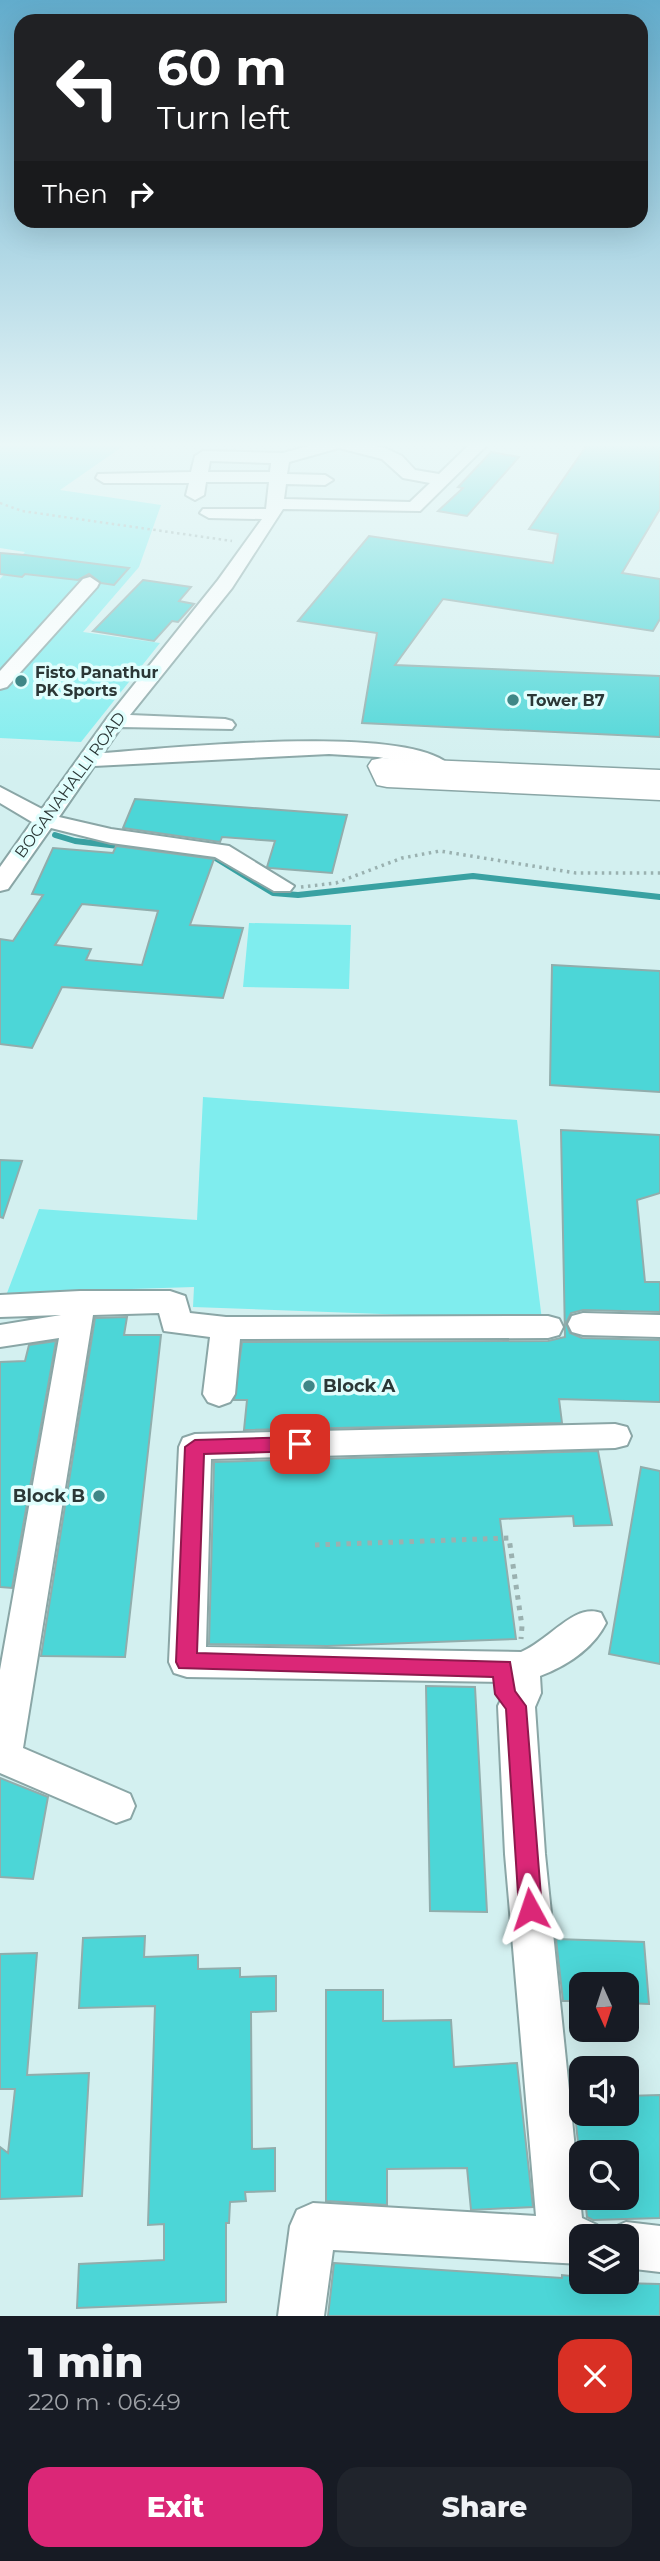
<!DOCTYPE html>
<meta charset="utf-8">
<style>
:root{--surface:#171b24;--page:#20242c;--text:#f1f3f6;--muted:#9ea1a6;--accent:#db2777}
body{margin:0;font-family:Montserrat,sans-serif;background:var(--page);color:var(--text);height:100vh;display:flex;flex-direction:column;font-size:26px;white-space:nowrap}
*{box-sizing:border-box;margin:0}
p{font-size:23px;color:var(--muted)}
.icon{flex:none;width:38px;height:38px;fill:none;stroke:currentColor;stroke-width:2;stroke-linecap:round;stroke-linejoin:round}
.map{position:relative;height:2316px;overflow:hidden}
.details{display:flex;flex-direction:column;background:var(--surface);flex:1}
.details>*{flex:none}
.guide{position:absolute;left:14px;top:14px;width:634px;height:214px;border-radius:21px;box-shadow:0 7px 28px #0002;background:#202124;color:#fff;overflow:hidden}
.needle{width:46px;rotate:177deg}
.tools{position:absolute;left:569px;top:1972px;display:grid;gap:14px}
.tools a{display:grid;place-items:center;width:70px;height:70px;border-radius:14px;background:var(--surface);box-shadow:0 7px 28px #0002;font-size:35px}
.pin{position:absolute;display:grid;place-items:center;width:60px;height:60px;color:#fff;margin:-30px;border-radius:14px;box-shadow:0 4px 10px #0006}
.me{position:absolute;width:77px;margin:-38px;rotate:355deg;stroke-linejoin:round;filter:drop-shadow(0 0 5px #0008)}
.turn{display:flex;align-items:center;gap:24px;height:147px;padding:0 28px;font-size:32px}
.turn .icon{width:91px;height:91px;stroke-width:2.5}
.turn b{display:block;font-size:49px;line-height:60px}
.then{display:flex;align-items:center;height:66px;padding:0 28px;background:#0003;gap:14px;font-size:26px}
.round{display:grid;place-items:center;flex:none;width:74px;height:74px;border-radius:21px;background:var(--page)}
.overview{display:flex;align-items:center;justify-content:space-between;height:119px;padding:0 28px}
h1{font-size:42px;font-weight:800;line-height:52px}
.primary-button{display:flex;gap:14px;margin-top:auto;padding:14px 28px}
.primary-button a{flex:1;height:80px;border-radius:21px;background:var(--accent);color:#fff;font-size:28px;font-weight:800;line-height:80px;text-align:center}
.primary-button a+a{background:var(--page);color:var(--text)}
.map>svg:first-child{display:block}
</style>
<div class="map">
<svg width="660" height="2316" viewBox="0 0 660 2316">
<rect width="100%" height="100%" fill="#d3f0f0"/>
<g fill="#7fedee">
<polygon points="0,442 129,442 60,490 161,505 139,567 83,632 160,643 81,742 0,738 0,579 25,552 0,548"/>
<polygon points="249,923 351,925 349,989 243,987"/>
<polygon points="203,1097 517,1120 542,1320 193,1307 194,1287 7,1293 39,1209 197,1220"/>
</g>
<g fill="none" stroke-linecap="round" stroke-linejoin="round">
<polyline stroke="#39a1a2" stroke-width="6" points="55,835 75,841 214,857 273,893 298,895 473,876 660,897"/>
</g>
<g fill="#4cd6d7" stroke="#91adac" stroke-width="2" fill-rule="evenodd">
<polygon points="589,442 660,442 660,509 622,573 660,579 660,619 653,631 443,599 395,665 660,676 660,737 362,723 377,633 298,621 369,536 553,563 558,534 529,529"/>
<polygon points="491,452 519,457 467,516 438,511 463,488 458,487"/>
<polygon points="0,553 25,555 129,568 114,585 101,583 89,574 78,580 25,574 22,577 0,574"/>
<polygon points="143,580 191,587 179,601 194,604 178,622 172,621 154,641 93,631"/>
<polygon points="135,799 347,815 332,873 270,868 267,867 275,841 222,837 220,842 123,828"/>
<path d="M116,846L214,859L190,925L243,928L223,998L62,987L32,1048L0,1044V939L13,941L43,895L32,894L53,848L113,853ZM82,904L158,911L142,965L86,960L91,949L55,945Z"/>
<polygon points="552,965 660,971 660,1092 550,1085"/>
<polygon points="561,1130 660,1135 660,1193 637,1200 645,1282 660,1282 660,1312 583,1310 571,1313 566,1323 570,1333 582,1338 660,1340 660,1402 559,1399 562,1423 244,1430 247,1400 234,1400 242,1342 548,1341 565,1337"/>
<polygon points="0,1160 22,1161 3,1218 0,1217"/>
<polygon points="127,1317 124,1335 161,1335 125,1657 41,1656 95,1318"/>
<polygon points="56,1341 12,1588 0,1587 0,1362 25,1361 29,1345"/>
<polygon points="598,1451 612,1525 574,1526 573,1516 500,1519 516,1639 327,1646 209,1644 214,1462"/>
<polygon points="641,1467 660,1471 660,1664 609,1654"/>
<polygon points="426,1686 475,1687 487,1912 430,1911"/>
<polygon points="0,1778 48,1797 33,1879 0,1877"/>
<polygon points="145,1936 144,1957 198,1955 198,1969 240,1968 240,1977 276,1976 276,2011 251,2012 252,2149 275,2148 275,2191 245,2192 246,2201 230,2202 229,2223 226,2223 226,2302 77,2308 79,2264 164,2260 164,2224 148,2225 155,2006 79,2008 83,1938"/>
<polygon points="556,1939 644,1942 649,2004 626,2003 626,1984 581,1984 581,2001 563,2001"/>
<polygon points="37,1953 27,2075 89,2073 82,2196 0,2199 0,2147 8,2153 15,2089 0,2089 0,1954"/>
<polygon points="326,1990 383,1990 383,2021 451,2020 454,2067 517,2063 533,2207 471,2210 467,2168 387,2169 387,2205 326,2201"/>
<polygon points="660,2095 660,2218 593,2220 587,2217 585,2198 626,2198 626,2152 579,2152 575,2114 626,2114 626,2096"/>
<polygon points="334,2263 562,2278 562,2275 581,2277 581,2282 660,2284 660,2316 328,2316"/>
</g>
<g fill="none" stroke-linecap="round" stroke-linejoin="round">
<defs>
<g id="minor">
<path d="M322,442H361L385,448L402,456L415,470L439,474L472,442H490L420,511L283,509L232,588L130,715L225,719L232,721L235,725L232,729L121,727L103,753C163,749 420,721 453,769L450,774L442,775L412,763L378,757L329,754L94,766L59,817L111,829L229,846L294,886L290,891H274L215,857L111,843L51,828L8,889L0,891V867L32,822L0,803V787L42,809L108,717L218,580L262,519L209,518L200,513L203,509H266L269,482H206L204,495L195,500L186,495L189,483H104L96,478L98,474L191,472L195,456L203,451L283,453ZM339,448L382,459L403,478L430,483L410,502L284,499L286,484L325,485L333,480L325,475L287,474L289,462ZM210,461L271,463L270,472H208Z"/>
<polygon points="90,577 99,583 97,587 7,687 0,689 0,671 83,579"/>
<polygon points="80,1291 170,1291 185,1296 190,1313 226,1317 548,1316 559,1319 563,1327 559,1335 548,1338 240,1339 235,1394 230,1402 219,1406 208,1402 203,1394 210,1337 164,1331 159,1313 93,1315 23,1748 130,1794 135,1806 130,1818 116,1823 0,1773 0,1670 59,1338 0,1347 0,1325 61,1315 0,1317 0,1295"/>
<polygon points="583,1313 660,1315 660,1337 583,1335 572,1332 568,1324 572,1316"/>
<path d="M615,1424L627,1427L631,1436L627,1445L615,1448L211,1459L206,1647L521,1652C550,1640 574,1603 601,1613L606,1623C593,1649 566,1666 540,1676L541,1693L535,1707L545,1854L582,2218L597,2225L602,2236H581V2264L333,2250L324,2316H278L290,2226L297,2210L313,2203L536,2216L505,1854L498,1706L505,1692L504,1682L187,1677L174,1673L169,1662L179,1447L183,1438L195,1434Z"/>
<polygon points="626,2222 660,2226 660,2272 626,2268 626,2236 607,2236 610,2229"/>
</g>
<polygon id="major" points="382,758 660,770 660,800 387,787 377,785 368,766 372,760"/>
</defs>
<use href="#minor" stroke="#8aa6a6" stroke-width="4"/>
<use href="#major" stroke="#8aa6a6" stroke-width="3"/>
<polyline stroke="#9ab1b0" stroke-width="2.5" stroke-dasharray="2.5 3.5" stroke-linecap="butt" points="0,503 22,511 232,541"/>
<polyline stroke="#9ab1b0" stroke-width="3.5" stroke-dasharray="2.5 4.5" stroke-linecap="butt" points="301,887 336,883 402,858 440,851 576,873 660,873"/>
<polyline stroke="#9ab1b0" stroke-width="5" stroke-dasharray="4.5 6" stroke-linecap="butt" points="315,1545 509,1538 522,1626 521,1639"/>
<use href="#minor" fill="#fff" fill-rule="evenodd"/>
<use href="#major" fill="#fff" fill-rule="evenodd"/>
</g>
<linearGradient id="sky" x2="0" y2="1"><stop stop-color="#62accc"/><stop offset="0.58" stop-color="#ebf8f8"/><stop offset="1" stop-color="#ebf8f8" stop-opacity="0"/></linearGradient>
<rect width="660" height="767" fill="url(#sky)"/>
<polygon fill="#db2777" stroke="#8e194d" stroke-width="2" points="300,1437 309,1444 300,1451 204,1454 197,1653 510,1662 515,1691 526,1706 542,1909 539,1917 530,1920 522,1917 519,1909 506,1709 495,1694 493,1677 179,1668 176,1662 185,1447 195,1440"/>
<g fill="#3f8787" stroke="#e0fefd" stroke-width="2.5">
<circle cx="21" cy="681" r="7"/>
<circle cx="513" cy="700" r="7"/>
<circle cx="309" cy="1386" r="7"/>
<circle cx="99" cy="1496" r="7"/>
</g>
<g text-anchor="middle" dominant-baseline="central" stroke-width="7" stroke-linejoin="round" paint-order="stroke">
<g font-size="16" font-weight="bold" fill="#2b3736" stroke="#e0fefd" text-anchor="start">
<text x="35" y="672">Fisto Panathur<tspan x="35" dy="18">PK Sports</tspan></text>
<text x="527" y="700">Tower B7</text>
</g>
<g font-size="16" fill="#2b3736" stroke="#e0fefd">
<text transform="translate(70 785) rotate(-54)">BOGANAHALLI ROAD</text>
</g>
<g font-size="18" font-weight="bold" fill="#2b3736" stroke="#e0fefd" text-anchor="start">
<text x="323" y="1386">Block A</text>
<text x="85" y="1496" text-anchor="end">Block B</text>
</g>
</g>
</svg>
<div class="tools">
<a><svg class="needle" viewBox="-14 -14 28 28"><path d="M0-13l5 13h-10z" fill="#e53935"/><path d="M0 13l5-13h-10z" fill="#9ea1a6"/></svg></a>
<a><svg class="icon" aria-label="sound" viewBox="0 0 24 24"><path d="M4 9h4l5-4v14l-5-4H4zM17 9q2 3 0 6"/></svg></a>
<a><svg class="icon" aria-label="search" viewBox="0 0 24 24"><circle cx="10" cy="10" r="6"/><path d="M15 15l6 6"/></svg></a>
<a><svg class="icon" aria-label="layers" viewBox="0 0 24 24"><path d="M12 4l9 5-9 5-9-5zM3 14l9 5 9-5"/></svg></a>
</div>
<div class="pin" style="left:300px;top:1444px;background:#d93025"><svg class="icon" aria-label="arrive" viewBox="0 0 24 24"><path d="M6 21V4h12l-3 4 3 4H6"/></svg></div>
<svg class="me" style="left:530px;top:1909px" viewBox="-20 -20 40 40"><path d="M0-17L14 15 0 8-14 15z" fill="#db2777" stroke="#fff" stroke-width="4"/></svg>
<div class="guide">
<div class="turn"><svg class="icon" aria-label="left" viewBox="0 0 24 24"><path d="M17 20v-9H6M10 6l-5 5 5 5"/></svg><div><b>60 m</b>Turn left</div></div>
<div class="then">Then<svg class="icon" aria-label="right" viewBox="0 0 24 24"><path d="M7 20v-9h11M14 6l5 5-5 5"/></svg></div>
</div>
</div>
<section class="details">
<div class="overview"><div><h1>1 min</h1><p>220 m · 06:49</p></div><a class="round" style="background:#d93025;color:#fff"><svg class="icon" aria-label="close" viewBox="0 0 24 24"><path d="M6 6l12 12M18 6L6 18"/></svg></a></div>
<div class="primary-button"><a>Exit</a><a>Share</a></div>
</section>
